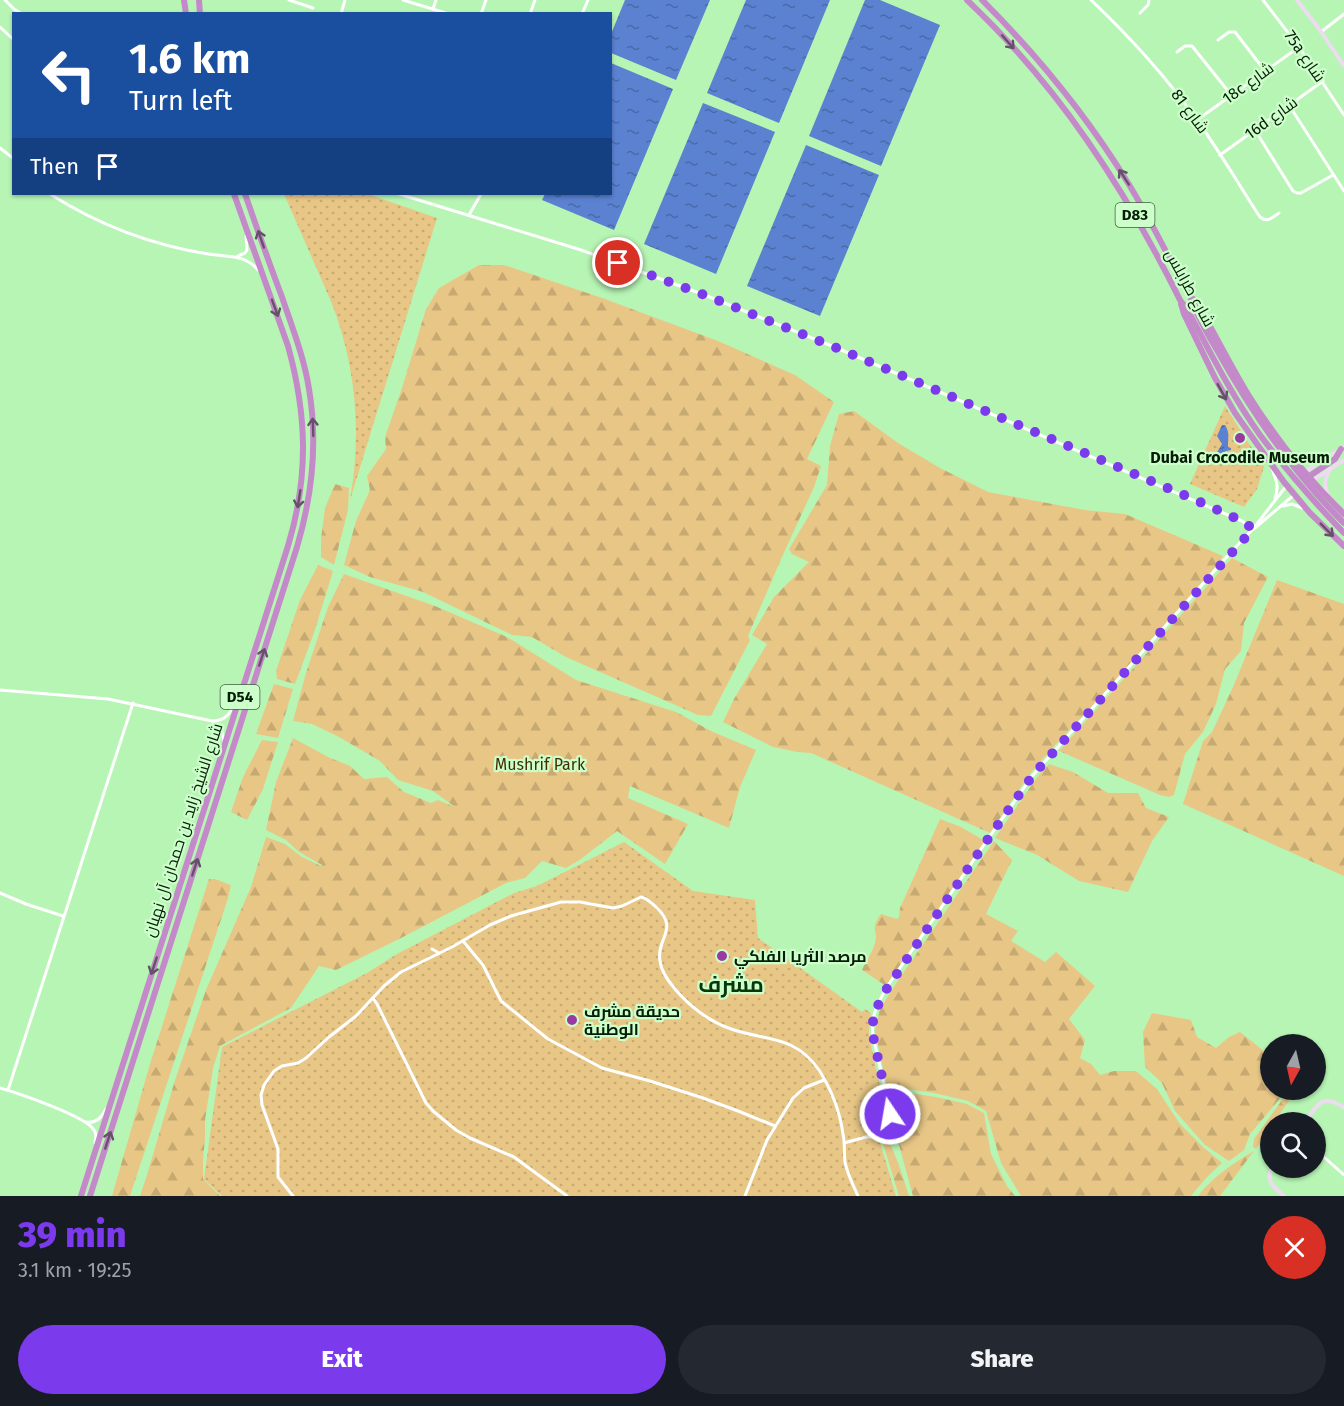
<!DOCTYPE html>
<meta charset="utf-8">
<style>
:root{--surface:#171b24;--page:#242831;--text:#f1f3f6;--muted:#9ea1a6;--accent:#7c3aed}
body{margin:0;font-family:"Fira Sans",Cairo,sans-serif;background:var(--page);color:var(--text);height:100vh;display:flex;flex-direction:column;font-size:22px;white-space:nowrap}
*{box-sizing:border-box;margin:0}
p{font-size:20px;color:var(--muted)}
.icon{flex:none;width:33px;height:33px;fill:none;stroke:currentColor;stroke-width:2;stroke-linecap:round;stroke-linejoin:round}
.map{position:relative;height:1196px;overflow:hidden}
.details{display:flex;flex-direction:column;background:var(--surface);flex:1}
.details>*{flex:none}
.banner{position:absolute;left:12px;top:12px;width:600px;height:183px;border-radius:0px;box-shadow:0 2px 4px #0004;background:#1a4fa0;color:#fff;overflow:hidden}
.needle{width:39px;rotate:188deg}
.tools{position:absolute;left:1260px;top:1034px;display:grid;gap:12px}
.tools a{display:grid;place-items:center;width:66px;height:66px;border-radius:50%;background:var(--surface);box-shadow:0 2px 4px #0004;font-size:30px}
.pin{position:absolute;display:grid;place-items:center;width:51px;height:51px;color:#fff;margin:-26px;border:3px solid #fff;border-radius:50%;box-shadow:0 2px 6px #0007}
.me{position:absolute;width:66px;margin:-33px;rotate:348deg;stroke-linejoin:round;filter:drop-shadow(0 0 4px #0008)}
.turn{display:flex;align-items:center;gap:21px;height:126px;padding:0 18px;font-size:27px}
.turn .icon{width:78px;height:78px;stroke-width:2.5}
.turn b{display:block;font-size:42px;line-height:51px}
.then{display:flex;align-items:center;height:57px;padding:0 18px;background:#0003;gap:12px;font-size:22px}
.round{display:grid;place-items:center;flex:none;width:63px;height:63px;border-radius:32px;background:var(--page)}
.headline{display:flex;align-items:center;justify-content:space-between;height:102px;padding:0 18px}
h1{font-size:36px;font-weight:800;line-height:45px;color:var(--accent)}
.primary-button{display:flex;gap:12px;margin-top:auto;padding:12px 18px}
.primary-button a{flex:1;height:69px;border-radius:36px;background:var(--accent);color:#fff;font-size:24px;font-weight:800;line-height:69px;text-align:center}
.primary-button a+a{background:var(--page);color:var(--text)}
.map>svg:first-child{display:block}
</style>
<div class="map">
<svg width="1344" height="1196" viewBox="0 0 1344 1196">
<defs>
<pattern id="forest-firs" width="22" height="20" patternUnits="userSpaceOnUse" patternTransform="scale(1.5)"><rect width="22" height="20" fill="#e8c786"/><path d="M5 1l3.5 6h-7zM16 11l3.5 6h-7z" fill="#c6aa72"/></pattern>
<pattern id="park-dots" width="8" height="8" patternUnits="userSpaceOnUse" patternTransform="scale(1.5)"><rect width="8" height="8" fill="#e8c786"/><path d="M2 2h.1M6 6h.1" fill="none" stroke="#c6aa72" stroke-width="1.8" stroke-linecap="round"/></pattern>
<pattern id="water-ripples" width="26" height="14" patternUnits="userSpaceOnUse" patternTransform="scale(1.5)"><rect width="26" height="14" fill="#5b81d1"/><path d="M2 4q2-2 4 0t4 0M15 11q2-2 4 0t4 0" fill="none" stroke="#4969a8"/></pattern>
</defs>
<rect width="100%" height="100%" fill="#b7f5b5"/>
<g fill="url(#forest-firs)">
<polygon points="479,265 504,265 605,299 718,341 795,375 834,402 807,459 821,466 814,487 782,557 748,636 750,640 711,716 698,715 566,657 532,637 512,635 423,592 370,577 344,565 356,521 370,490 367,476 386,449 385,437 402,388 426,309 439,288"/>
<polygon points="854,411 898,443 940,468 988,492 1085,510 1125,514 1223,556 1218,564 1098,700 1055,745 1029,775 990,833 811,753 797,752 773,747 723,722 734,699 767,644 752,635 774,597 809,562 792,554 789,549 827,485 830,446 839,414"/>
<polygon points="335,484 349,488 348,510 334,565 321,557 321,539 325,508"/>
<polygon points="1232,558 1268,577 1244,623 1241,651 1225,669 1216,704 1203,732 1185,754 1174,795 1169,797 1160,795 1059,751"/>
<polygon points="318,565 333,571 314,633 295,684 277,679 276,671 300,600"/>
<polygon points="344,574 435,606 507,637 576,680 676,712 711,731 756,750 740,787 729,828 630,786 628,798 688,824 665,864 617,831 581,859 566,868 542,861 525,878 506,883 401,938 336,970 319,966 291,1008 220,1046 213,1068 205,1120 205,1138 203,1161 203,1179 220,1196 140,1196 147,1175 175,1080 206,990 251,887 266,837 285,844 302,857 321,866 322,865 299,852 286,840 266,830 276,782 293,738 328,757 350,766 364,779 387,777 404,792 431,803 438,800 455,807 433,791 398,780 380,761 339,737 312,724 293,721 306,673 328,607"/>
<polygon points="1277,580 1344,604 1344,876 1183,804 1203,741 1212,732 1233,687"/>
<polygon points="274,684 293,689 278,738 256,734"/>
<polygon points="262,740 278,742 263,789 247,820 231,812 243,777"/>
<polygon points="1049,764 1073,772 1108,793 1138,793 1146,808 1169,817 1152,841 1128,892 1079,881 1037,855 995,838 1038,776"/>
<path d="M940,819L961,827L985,841L886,986L862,970C866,961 872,953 875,943C879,930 869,931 881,914L897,919L899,917L900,908Z"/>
<polygon points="994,841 1012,860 986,914 1018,931 1011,941 1045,962 1056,952 1095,986 1069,1019 1085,1040 1080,1058 1091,1064 1100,1075 1114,1071 1136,1071 1157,1089 1180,1124 1203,1147 1222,1163 1207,1177 1191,1196 1021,1196 1001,1163 986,1111 968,1101 934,1093 887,1086 875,1031 880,1009 897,982"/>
<polygon points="209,879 215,879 231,885 228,898 130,1196 112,1196 150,1064"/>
<polygon points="1152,1013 1191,1020 1197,1037 1216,1048 1229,1037 1240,1032 1265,1052 1270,1049 1270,1089 1288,1089 1250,1134 1244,1150 1229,1161 1205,1145 1175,1111 1162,1083 1145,1067 1143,1032"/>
<polygon points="1290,1089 1293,1089 1296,1091 1274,1122 1270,1122 1270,1128 1256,1149 1253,1147 1254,1139"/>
<polygon points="889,1090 936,1097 967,1104 984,1113 991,1154 1007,1186 1015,1196 913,1196 894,1127"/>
<polygon points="886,1134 899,1165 909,1196 899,1196 881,1137"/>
<path d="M1254,1151L1220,1196H1198C1212,1177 1234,1163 1254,1151Z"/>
</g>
<g fill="url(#park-dots)">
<path d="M284,194H368L437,218L350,500C362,432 356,363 330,299Z"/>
<polygon points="1225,406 1264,467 1257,489 1244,507 1190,484"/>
<polygon points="624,842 693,891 755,900 758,938 862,1012 865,1009 871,1013 869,1027 869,1036 886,1113 884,1122 876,1129 896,1196 222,1196 204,1179 222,1047 367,973 397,954 514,893 537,886"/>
</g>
<g fill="url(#water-ripples)">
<polygon points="625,0 710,0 676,80 611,53 611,34"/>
<polygon points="746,0 830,0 779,123 707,93"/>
<polygon points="865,0 880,0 940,25 881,166 809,136"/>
<polygon points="611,63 673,89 614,230 542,200 545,194 610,194"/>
<polygon points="703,103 775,132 716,274 644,244"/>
<polygon points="806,145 879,175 820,316 747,286"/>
<path d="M1222,425H1225C1230,433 1228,438 1228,447L1231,448V450L1226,451L1224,453L1225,456L1229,458L1223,461L1216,454L1222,444L1217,436Z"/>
</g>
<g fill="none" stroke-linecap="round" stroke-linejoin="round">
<g stroke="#fff" stroke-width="3">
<polyline points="5,0 14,9 22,14"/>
<polyline points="289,0 313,8"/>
<polyline points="403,0 449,14"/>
<path d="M1091,0C1130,37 1166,77 1197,120C1220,152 1239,185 1260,217C1267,223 1272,218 1279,213"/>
<polyline points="1263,0 1299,47 1344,115"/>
<polyline points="433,9 436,0"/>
<polyline points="1140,13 1148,5 1149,0"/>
<polyline points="341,14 345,0"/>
<polyline points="481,14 486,0"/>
<polyline points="530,14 535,0"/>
<polyline points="582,14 588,0"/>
<polyline points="0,27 14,40"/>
<polyline points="1321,32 1344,14"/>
<polyline points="1218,40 1229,32 1235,32 1265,71"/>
<polyline points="1177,52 1185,46 1192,46 1232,96"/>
<polyline points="1289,105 1344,191"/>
<polyline points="1197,120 1299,47"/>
<polyline points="1255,130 1293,191 1297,193 1301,193 1333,175"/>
<polyline points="0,148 14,159"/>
<polyline points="1220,155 1323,81"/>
<path d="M50,194C97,224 152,245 208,254C227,257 245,254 258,270"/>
<polyline points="399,194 581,250 702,294 832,346 1242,521 1253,529"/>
<polyline points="469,215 481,194"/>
<polyline points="238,256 245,253 247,250 246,236"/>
<path d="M1272,468C1275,480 1280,484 1275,498"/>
<polyline points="1283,506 1292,504 1302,508"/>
<polyline points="1255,528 1295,494"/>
<path d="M0,690L108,699L212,721C225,721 230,714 235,703"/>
<path d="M213,722C221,726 223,733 224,741"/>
<polyline points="0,893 26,904 63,916"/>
<polyline points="463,941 483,965 501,1001 548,1039 602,1068 650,1081 703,1098 738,1111 775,1126"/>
<polyline points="432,949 439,953"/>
<polyline points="373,998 377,1004 426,1103 433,1111 456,1130 470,1138 514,1157 567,1196"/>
<path d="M0,1088C17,1093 86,1116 94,1130C97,1134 96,1139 95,1143"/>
<polyline points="8,1090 133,703"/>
<path d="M86,1122C96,1124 102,1117 106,1109"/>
<polyline points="868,1136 875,1132 883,1130"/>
<path d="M844,1143L866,1137H874L880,1134L888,1122L890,1115L889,1107L873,1036C870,1016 879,1000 889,984L990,836L1033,775L1232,551L1253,529L1287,485"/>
<polyline points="1316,1150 1344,1175"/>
<path d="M293,1196L278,1177V1149L262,1105L261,1095L264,1085L274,1071L282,1066L298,1063L306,1058L329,1037L356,1016L384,986L401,972L452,947L490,925L511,916L561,902H580L613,908L622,906L641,897C647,898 651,903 656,907C680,929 656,938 660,961C661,972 669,982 675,989C689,1006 710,1022 731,1029C766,1041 795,1035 819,1070C831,1089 840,1112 843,1134C845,1143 844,1153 845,1162C847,1173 853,1185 858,1196"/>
<polyline points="745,1196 767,1140 793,1098 804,1088 824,1080"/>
</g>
<g stroke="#eddcef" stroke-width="4">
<polyline points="1297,0 1320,30 1344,66"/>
<polyline points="1294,456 1305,462 1318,461"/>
<polyline points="1304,472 1344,447"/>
<polyline points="1312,481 1344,460"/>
<path d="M1328,495C1324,486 1324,480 1329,471"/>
<path d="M1305,1122C1318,1105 1322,1092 1344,1108"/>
<path d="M1272,1167C1265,1181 1274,1188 1284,1196"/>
</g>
<g stroke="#c489c9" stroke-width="6">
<polyline points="184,0 186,14"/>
<polyline points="199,0 200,14"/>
<path d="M967,0C1059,87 1124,187 1180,300L1187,309C1210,352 1232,396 1260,435C1286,470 1314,502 1344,533"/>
<path d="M982,0C1038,56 1087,116 1128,183C1151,220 1169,259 1190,296C1196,315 1207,333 1217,350C1252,413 1292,472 1344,523"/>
<path d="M1193,299L1202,312C1218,340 1232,368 1249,396C1276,439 1308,479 1344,514"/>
<polyline points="1181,304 1184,314 1215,378 1235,413 1284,482 1310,513 1344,546"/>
<polyline points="1308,477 1335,459 1341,449"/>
<path d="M81,1196L288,546C309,476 307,415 288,346L234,194"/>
<path d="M90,1196L297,547C312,496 318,442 309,389C304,357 292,327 282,297C269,263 257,228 245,194"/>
</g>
</g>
<defs><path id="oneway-shaft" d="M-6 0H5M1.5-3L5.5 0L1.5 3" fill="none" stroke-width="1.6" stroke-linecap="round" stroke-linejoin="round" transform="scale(1.5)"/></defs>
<g stroke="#645268">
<use href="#oneway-shaft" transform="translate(1008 42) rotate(48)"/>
<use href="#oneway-shaft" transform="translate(1124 177) rotate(-123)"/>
<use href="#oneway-shaft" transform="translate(261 239) rotate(-109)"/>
<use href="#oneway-shaft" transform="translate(275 308) rotate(70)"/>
<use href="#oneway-shaft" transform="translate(1222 392) rotate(61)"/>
<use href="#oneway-shaft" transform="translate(313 427) rotate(-92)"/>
<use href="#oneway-shaft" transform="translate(299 499) rotate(99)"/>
<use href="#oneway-shaft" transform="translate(1327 530) rotate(45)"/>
<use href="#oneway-shaft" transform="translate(262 657) rotate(-72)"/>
<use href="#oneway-shaft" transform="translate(195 867) rotate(-72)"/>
<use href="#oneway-shaft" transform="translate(154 966) rotate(108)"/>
<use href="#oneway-shaft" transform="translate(108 1140) rotate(-72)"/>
</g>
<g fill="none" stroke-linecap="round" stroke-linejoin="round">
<polyline stroke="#7c3aed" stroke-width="10" stroke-dasharray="0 18" points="618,263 702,294 832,346 1191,498 1242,521 1253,529 1033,775 990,836 886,990 874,1013 872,1031 890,1114"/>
</g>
<g fill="#993aa3" stroke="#cdffcb" stroke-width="2">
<circle cx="1240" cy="438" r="6"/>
<circle cx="722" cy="956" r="6"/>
<circle cx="572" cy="1020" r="6"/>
</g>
<g text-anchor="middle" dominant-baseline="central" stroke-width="4.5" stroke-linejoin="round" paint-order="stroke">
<g fill="#cdffcb" stroke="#416041" stroke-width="1.5">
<rect x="1115.5" y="203" width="39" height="24" rx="4.5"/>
<rect x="220.5" y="685" width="39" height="24" rx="4.5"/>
</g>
<g font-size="15" font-weight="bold" fill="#051c06">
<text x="1135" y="215">D83</text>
<text x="240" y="697">D54</text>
</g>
<g font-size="16" fill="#051c06" stroke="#cdffcb">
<text transform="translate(1305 56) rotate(55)">75a شارع</text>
<text transform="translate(1248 83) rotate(-36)">18c شارع</text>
<text transform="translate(1190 111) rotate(53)">شارع 81</text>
<text transform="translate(1271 118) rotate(-36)">16d شارع</text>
<text transform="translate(1190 288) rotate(61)">شارع طرابلس</text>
<text transform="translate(183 830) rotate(-72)">شارع الشيخ زايد بن حمدان آل نهيان</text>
</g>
<g font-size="16" font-weight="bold" fill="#051c06" stroke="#cdffcb" text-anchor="start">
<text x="1240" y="457" text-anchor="middle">Dubai Crocodile Museum</text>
<text x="734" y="956">مرصد الثريا الفلكي</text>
<text x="584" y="1011">حديقة مشرف<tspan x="584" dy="18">الوطنية</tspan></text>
</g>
<g font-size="16" fill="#412f02" stroke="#cdffcb">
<text x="540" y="764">Mushrif Park</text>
</g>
<g font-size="22" font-weight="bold" fill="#09370c" stroke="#cdffcb">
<text x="731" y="984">مشرف</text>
</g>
</g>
</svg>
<div class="tools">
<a><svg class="needle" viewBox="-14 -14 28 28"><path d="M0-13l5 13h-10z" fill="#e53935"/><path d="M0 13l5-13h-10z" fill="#9ea1a6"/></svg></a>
<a><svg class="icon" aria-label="search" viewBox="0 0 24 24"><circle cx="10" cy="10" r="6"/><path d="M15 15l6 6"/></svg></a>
</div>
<div class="pin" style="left:618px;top:263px;background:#d93025"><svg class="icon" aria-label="arrive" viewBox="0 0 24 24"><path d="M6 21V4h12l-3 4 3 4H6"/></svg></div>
<svg class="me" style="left:890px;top:1114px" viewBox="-20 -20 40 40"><circle r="17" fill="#7c3aed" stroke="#fff" stroke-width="3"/><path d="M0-11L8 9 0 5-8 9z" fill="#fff"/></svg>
<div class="banner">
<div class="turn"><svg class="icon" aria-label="left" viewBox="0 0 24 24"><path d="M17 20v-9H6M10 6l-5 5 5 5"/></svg><div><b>1.6 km</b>Turn left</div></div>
<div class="then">Then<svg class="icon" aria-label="arrive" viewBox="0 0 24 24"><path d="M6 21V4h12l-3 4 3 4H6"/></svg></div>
</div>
</div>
<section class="details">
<div class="headline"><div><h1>39 min</h1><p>3.1 km · 19:25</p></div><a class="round" style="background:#d93025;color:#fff"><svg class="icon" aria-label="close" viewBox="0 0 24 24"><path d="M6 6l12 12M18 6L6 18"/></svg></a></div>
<div class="primary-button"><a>Exit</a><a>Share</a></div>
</section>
